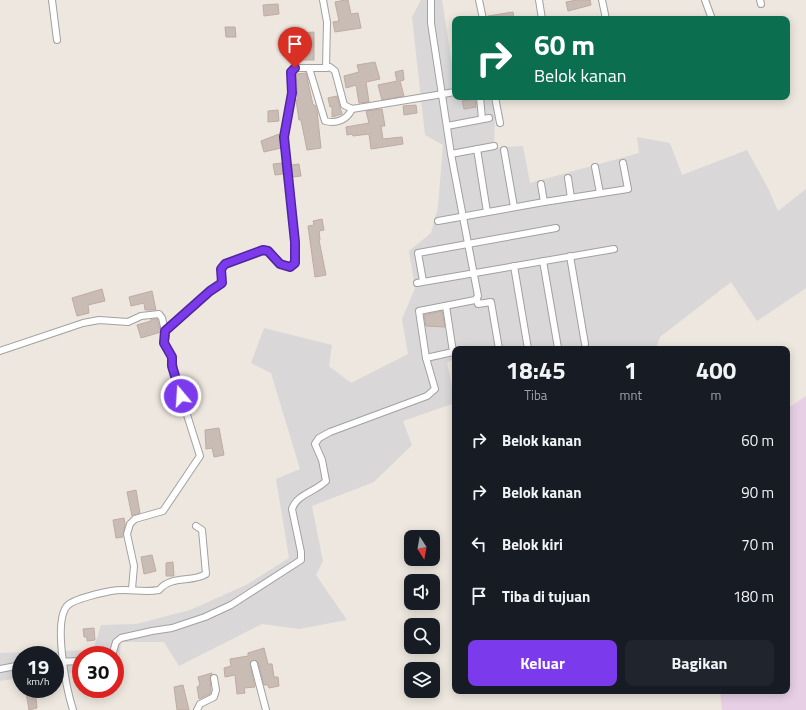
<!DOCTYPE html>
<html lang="id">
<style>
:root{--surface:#171b24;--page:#20242c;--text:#f1f3f6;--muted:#9ea1a6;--accent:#7c3aed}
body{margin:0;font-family:"Titillium Web",sans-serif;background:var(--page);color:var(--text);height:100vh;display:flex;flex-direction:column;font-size:15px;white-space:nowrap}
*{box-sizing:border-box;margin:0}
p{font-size:13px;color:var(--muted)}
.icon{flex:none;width:22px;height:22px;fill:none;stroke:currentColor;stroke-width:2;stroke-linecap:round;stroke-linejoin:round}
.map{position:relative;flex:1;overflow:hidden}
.side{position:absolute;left:452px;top:346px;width:338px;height:348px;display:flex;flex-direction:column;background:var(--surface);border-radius:8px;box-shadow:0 2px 10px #0003}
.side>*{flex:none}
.banner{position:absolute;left:452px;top:16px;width:338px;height:84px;border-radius:8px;box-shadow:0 2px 10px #0003;background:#0b6e4f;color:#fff;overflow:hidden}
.needle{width:26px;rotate:169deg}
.controls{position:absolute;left:404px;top:530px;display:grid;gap:8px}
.controls a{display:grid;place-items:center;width:36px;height:36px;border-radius:8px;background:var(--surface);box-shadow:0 2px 10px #0003;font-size:20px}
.speed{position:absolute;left:12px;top:646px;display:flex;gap:8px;font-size:20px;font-weight:700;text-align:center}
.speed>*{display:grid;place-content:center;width:52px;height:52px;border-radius:50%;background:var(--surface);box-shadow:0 2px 10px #0003;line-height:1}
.speed small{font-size:10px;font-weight:400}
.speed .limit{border:6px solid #d22;background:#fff;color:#111}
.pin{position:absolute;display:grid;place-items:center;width:34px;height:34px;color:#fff;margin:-41px -17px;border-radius:50% 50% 50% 0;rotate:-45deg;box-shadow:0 0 4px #0007}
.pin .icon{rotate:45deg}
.me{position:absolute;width:44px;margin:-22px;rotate:342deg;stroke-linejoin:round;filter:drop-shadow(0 0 3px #0008)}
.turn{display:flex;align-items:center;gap:14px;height:84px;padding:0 16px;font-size:18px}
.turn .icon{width:52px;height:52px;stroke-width:2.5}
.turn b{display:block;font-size:28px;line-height:34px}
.eta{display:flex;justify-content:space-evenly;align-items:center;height:68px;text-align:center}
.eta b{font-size:24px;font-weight:700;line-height:28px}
.primary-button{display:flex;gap:8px;margin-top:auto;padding:8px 16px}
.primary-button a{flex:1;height:46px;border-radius:8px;background:var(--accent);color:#fff;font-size:16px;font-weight:700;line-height:46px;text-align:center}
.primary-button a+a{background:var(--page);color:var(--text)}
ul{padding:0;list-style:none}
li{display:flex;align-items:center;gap:12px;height:52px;padding:0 16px}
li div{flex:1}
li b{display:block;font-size:15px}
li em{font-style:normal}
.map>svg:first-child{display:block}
</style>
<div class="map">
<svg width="806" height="710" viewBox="0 0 806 710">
<rect width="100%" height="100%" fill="#ede7df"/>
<polygon fill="#d9d7d7" points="421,0 442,0 455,83 455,97 493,97 495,114 494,148 523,146 530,183 639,153 637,137 670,143 682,175 747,150 768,188 778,211 806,189 806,288 757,321 731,282 660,337 656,349 455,349 455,359 447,362 455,403 403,421 412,445 374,482 312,506 323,561 316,575 347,620 299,629 262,624 179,666 164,642 121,642 119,667 115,668 115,655 81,655 81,672 55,674 55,655 21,655 21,678 0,681 0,653 93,650 101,625 136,624 190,610 246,585 289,558 276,479 300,469 271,373 251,363 264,328 332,345 329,366 351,383 408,354 402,319 415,288 409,251 431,233 438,207 443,145 425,135 412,17"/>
<polygon fill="#e7d0e5" points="806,396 806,710 722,710 720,691 787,691 787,409"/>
<g fill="#c9bcb5" stroke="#c0aba0">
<polygon points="345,0 348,0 351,14 358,13 361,28 335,32 333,22 339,21 335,2"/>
<polygon points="577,0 590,0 591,5 568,11 566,2"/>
<polygon points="278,4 279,14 264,16 263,5"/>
<polygon points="513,12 514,19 488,19 488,16"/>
<polygon points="225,27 235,27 236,37 226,37"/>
<polygon points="314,32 314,60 298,60 298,52 308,51 307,40 302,40 301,33"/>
<polygon points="375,62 380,79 366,82 369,102 359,103 356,85 346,88 344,76 359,72 357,65"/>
<polygon points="403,70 404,80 400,81 404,96 382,100 378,85 397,81 395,72"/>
<polygon points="306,73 313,105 315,105 317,111 321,148 307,150 301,120 299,120 296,100 298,99 296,74"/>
<polygon points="337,96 342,114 332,117 332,106 330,107 328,98"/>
<polygon points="475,99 476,107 464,109 462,101"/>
<polygon points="416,105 417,113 404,115 403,106"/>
<polygon points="382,109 385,126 381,126 383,139 402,137 403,144 371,149 369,134 353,136 352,134 347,135 346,127 369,123 366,111"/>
<polygon points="278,110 279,121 268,122 268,111"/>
<polygon points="279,134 281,148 264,152 261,141"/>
<polygon points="282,163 283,174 275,175 273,164"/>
<polygon points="299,164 301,176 293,177 291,165"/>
<polygon points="322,219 324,230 319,231 320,240 319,240 326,275 315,277 308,226 314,225 313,221"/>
<polygon points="102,289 105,301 88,305 89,313 77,316 72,298"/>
<polygon points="152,291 156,310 145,310 144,303 131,306 129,297"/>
<polygon points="442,311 445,327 426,326 424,315"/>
<polygon points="151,319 157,319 161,332 141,338 137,325 151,321"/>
<polygon points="219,428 224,455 214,457 212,448 206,449 205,430"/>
<polygon points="136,490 140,513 132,516 127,492"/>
<polygon points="124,518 125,524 123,537 116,538 113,520"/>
<polygon points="152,555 156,571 144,574 141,557"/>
<polygon points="173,562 174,576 166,576 166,563"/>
<polygon points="94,628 95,640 87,641 87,637 84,637 83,629"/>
<polygon points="264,648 268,664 272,664 274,677 278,677 279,686 269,688 268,685 264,685 258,662 253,660 250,665 255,687 244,688 245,693 237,694 235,675 225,677 224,668 231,666 230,659 248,656 248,653"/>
<polygon points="212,673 210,678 211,692 210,694 199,699 197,687 200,685 198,677"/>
<polygon points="183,685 189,710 177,710 174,687"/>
<polygon points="35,690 37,708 29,710 26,692"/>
</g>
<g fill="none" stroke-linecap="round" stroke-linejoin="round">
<defs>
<g id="minor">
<polyline points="52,0 57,40"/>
<polyline points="479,0 483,19"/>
<polyline points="539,0 542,19"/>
<polyline points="602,0 606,19"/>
<polyline points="705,0 712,19"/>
<polyline points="760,0 761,4"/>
<path d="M309,68L325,121C336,124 347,120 352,109"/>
<polyline points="326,68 330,67 335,71 344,105 352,109 455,92"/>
<polyline points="480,97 482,119"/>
<polyline points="495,97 500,123"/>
<polyline points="447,126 489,118"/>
<polyline points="477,149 487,212"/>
<polyline points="504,150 514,207"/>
<polyline points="451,154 494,146"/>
<polyline points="595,167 600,193"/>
<polyline points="568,178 571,198"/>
<polyline points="544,202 628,189 623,163"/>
<polyline points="438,221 544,202 541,184"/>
<polyline points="570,256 585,344"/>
<polyline points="543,261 558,348"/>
<polyline points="514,266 528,349"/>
<polyline points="423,281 418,253 556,228"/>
<polyline points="417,283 614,249"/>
<polyline points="477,299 478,304 491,302 499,349"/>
<polyline points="165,331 210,291 222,283 221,269 225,264 263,250 268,251 280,264 290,267 295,263 295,242 284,137 292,93 292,70 295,68 326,68 327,22 323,0"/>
<polyline points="0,351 83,323 99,320 128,322 141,316 159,314 162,318 166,335 164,343 172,357 176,380 200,456 163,511 135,519 130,524 127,534 134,566 132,589"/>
<polyline points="426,358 453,352 446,306"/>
<path d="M107,655L113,652L116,642L121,638L152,631L172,628L205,617L231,605L301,560V552L292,509C297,494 315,492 326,481L322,460L315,444L319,438L330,432L427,396L435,389L426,358L419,311L475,300L478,296L451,154L431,23V0"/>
<polyline points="55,662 81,661"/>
<polyline points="254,664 266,710"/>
<polyline points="0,669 21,665"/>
<path d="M73,710C67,691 52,620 68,605C75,599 101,593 111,591C128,588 143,593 159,590C171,575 191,583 206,574L202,530L196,526"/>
<polyline points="197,710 200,704 214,697 216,690 214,678"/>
</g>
</defs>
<use href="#minor" stroke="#a1a1a1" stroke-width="8"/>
<use href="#minor" stroke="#fff" stroke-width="6"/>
</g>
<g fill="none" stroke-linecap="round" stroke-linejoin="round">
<defs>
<polyline id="route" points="181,396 172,366 172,357 164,343 165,331 210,291 222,283 221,269 225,264 263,250 268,251 280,264 290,267 295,263 295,242 284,137 292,93 291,72 295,68"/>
</defs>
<use href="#route" stroke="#51269a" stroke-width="10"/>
<use href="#route" stroke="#7c3aed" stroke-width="7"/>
</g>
</svg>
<div class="controls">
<a><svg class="needle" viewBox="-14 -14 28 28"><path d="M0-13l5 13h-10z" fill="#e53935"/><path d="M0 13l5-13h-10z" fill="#9ea1a6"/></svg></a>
<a><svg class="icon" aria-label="sound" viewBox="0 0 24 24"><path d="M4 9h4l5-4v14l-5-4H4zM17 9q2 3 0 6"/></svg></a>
<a><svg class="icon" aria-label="search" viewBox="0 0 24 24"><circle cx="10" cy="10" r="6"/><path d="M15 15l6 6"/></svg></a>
<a><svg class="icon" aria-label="layers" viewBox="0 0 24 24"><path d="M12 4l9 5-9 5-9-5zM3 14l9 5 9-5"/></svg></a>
</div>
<div class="speed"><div>19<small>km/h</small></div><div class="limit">30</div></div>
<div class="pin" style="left:295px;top:68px;background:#d93025"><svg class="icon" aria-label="arrive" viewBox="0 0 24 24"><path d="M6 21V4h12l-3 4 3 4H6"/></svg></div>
<svg class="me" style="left:181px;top:396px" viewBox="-20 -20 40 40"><circle r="17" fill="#7c3aed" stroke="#fff" stroke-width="3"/><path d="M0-11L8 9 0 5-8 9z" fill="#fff"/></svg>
<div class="banner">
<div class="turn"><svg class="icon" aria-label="right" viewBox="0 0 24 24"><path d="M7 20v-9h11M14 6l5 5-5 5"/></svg><div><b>60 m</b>Belok kanan</div></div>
</div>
<section class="side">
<div class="eta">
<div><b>18:45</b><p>Tiba</p></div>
<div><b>1</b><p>mnt</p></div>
<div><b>400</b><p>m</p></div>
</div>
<ul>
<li><svg class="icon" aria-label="right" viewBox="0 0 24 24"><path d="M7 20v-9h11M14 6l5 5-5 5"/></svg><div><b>Belok kanan</b></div><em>60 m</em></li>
<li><svg class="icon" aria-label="right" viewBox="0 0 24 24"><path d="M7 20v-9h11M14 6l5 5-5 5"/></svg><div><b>Belok kanan</b></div><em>90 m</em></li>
<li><svg class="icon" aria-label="left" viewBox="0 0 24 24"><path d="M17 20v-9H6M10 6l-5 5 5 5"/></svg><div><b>Belok kiri</b></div><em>70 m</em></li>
<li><svg class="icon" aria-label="arrive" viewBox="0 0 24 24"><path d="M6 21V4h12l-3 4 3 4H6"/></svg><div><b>Tiba di tujuan</b></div><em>180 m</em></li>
</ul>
<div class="primary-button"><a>Keluar</a><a>Bagikan</a></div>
</section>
</div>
